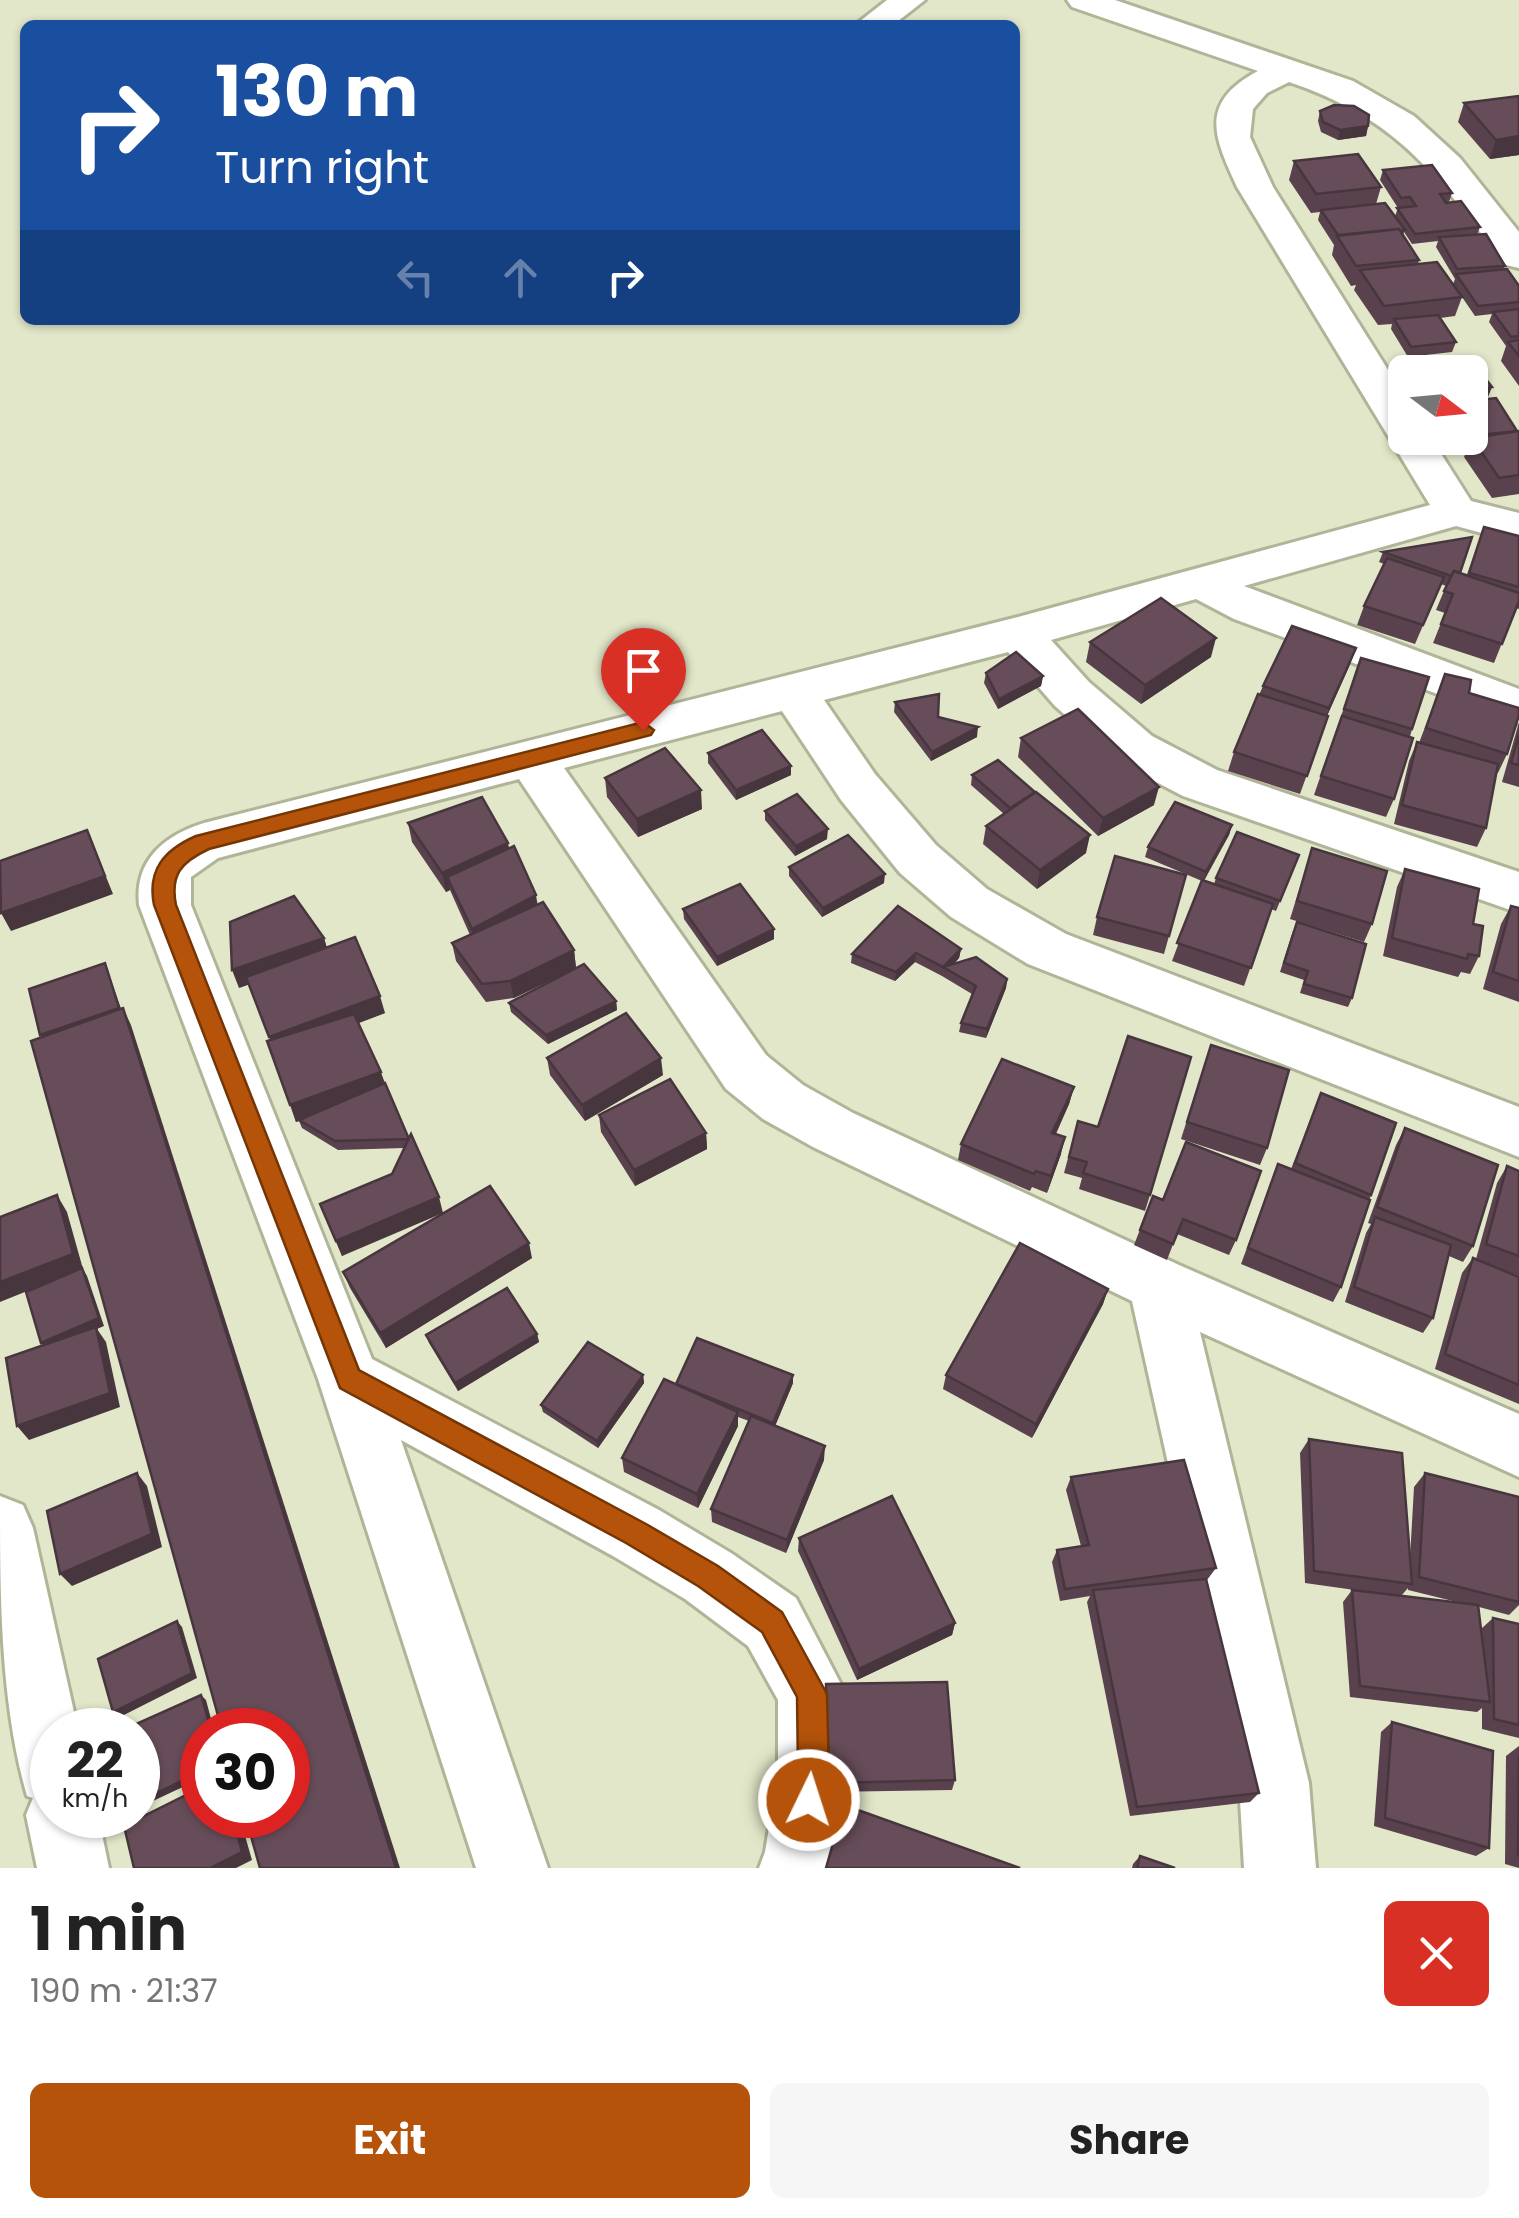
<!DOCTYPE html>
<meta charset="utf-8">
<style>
:root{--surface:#fff;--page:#f6f6f6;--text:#222;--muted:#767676;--accent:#b45309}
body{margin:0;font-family:Poppins,sans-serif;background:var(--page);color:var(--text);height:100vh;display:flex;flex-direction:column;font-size:38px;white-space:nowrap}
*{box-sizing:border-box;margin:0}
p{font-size:32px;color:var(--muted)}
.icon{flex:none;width:55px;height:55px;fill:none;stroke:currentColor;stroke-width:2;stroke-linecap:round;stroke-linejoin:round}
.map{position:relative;height:1868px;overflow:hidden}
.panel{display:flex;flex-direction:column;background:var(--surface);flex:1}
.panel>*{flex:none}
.hud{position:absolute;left:20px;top:20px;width:1000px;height:305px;border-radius:15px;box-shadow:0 2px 8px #0004;background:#1a4fa0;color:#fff;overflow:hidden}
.needle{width:65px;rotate:106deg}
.controls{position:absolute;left:1388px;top:355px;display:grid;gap:20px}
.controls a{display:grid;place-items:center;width:100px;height:100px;border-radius:15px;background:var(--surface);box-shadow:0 2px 8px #0004;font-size:50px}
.speed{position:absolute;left:30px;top:1708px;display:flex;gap:20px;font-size:50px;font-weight:700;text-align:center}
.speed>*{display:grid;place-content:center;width:130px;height:130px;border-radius:50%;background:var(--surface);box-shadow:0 2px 8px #0004;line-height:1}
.speed small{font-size:25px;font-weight:400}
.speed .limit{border:15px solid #d22;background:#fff;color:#111}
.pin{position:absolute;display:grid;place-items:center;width:85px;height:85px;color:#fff;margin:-102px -42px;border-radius:50% 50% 50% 0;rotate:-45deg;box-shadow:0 0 10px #0007}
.pin .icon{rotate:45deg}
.me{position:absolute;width:110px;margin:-55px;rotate:4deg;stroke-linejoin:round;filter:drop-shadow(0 0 8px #0008)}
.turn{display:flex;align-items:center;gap:35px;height:210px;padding:0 30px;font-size:45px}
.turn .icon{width:130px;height:130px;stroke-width:2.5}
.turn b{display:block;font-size:70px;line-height:85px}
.lanes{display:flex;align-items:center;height:95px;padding:0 30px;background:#0003;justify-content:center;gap:50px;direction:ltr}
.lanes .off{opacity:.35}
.round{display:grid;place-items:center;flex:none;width:105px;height:105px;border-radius:15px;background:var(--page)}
.summary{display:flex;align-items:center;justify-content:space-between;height:170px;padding:0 30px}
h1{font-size:60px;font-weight:700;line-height:75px}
.cta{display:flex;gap:20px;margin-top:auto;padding:20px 30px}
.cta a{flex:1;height:115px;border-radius:15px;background:var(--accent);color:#fff;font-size:40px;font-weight:700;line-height:115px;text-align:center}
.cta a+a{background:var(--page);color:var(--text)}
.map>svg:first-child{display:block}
</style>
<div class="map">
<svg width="1519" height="1868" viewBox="0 0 1519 1868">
<rect width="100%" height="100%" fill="#e2e7c9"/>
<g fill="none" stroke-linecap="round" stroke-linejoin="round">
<defs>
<g id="minor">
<polygon points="887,0 925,0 893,25 855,25"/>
<path d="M1067,0H1115L1353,81L1414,116L1460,158L1519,232V268L1506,265C1436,176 1401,120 1289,82L1267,93L1253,109L1250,137L1273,187L1405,397V438H1431L1471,501L1519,513V543L1456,526L1244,586L1519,689V724L1234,619L1196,599L1051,640L1089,682L1152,736L1217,770L1519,872V913L1183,796L1118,762L1055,706L1008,652L824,700L875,774L936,845L987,889L1066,934L1519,1107V1157L1028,964L951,917L900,873L841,800L782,711L564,768L766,1055L803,1085L853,1113L1179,1265L1519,1414V1477L1200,1332L1309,1783L1316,1868H1244L1239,1783L1132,1301L813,1147L763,1119L726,1089L519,779L218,858L191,877V905L372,1359L659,1510L731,1553L796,1598L846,1694L848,1772L837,1855L832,1868H759L765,1852L778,1772V1700L748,1646L685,1599L613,1556L401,1440L548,1868H476L318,1379L139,905C134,860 165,835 204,823L1018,617L1430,505L1237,187C1214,137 1198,103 1258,71L1072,7Z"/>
<path d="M0,1496L23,1505L33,1528L78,1730H52V1815H98L109,1868H37L26,1815L33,1798L27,1796C0,1702 0,1595 0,1496Z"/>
</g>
</defs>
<use href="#minor" stroke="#b0b598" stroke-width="6"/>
<use href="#minor" fill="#fff" fill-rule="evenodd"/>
</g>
<g fill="#59424d" fill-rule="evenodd">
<polygon points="1519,96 1519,155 1490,159 1458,122 1464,103"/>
<polygon points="1320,111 1368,126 1366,136 1338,140 1321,132 1318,121"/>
<path d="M1294,161L1381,187L1376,204L1395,216L1398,208L1380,180L1383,170L1452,193L1449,202L1480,227L1477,235L1505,266L1503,270L1519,286V386L1501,361L1506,346L1489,322L1492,314L1475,316L1462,297L1455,316L1440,318L1456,342L1452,352L1408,357L1391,329L1392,324L1378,325L1354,290L1356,285L1351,286L1332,255L1334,245L1318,220L1320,212L1311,213L1289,180ZM1404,232L1412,244L1438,241L1436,247L1455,279L1453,284L1418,264L1419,260L1403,236Z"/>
<polygon points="1470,401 1519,431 1519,494 1492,498 1464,457 1469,446 1460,447 1454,438 1470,438"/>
<polygon points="1484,527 1519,536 1519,609 1516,608 1494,663 1433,643 1445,613 1436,610 1446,586 1441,584 1415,644 1357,625 1364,606 1384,564 1379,562 1383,552 1467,575"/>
<polygon points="1090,642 1211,657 1141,704 1086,662"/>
<polygon points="1356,648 1327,716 1328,716 1300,794 1228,771 1234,752 1263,686"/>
<polygon points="1361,658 1412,729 1394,799 1386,817 1314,795"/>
<polygon points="986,673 1043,676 1041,686 998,709 984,683"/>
<polygon points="1445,674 1469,693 1507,754 1498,773 1496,773 1486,828 1477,847 1394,824 1409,761 1417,742 1419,743"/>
<polygon points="895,702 938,717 977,737 931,761 894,712"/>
<polygon points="1519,722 1519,787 1502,782"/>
<polygon points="1021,738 1154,805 1098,836 1018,757"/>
<polygon points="708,753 791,775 736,800 708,763"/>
<polygon points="972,775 1086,853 1037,889 983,844 986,826 1004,814 971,785"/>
<polygon points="605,778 702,809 638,837 607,797"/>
<polygon points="765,811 827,839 795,856 765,820"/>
<polygon points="408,823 509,848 537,905 574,950 576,968 616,1001 617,1010 548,1044 511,1012 509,1003 570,971 514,998 486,1002 456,961 452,943 470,935 450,890 446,892 412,842"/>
<polygon points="1232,825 1229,835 1204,881 1214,884 1216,878 1299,855 1276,911 1271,909 1244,986 1172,961 1202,881 1145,857 1148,847"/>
<polygon points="1312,848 1372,924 1364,942 1290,919"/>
<polygon points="789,867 884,883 822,917 789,876"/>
<polygon points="1405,869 1473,924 1479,956 1470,974 1461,972 1458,977 1383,956 1397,887"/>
<polygon points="1186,875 1164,954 1093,935 1097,917"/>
<polygon points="1511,906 1519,908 1519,1002 1483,989 1501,924"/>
<polygon points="683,909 774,929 774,939 717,966 684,919"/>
<polygon points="1293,931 1352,998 1348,1007 1300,993 1304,980 1280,972"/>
<polygon points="324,938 327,948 385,1013 359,1023 409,1138 439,1197 342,1256 320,1204 392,1174 404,1148 338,1150 302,1128 299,1121 296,1122 271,1040 249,984 239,988"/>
<polygon points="961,949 959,958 954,964 1007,979 1006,988 986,1038 959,1032 961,1023 972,994 942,976 915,962 895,981 851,963 852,954"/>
<polygon points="547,1058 663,1075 585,1121 550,1075"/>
<polygon points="1205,1063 1267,1148 1260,1165 1181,1139"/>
<polygon points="1074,1087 1069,1104 1056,1134 1061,1154 1047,1193 1032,1187 1030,1191 958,1160 961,1144"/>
<polygon points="1321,1093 1371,1195 1341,1287 1333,1302 1241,1264 1278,1164 1291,1169"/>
<polygon points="599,1115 706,1133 707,1149 635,1186 601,1132"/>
<polygon points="1078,1121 1150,1195 1145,1211 1079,1189 1082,1178 1064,1173"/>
<polygon points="1405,1128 1473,1246 1463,1262 1449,1256 1433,1318 1423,1333 1345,1302 1366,1233 1371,1224 1368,1223 1396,1145"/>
<polygon points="1507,1166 1519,1171 1519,1276 1483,1262 1519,1277 1519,1404 1435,1369 1462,1273 1473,1258 1476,1259 1497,1183"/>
<polygon points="1153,1196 1236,1240 1229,1255 1177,1234 1167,1260 1134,1245"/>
<polygon points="532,1258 386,1348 350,1288 343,1272"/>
<polygon points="1108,1289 1103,1304 1032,1438 943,1389 946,1375"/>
<polygon points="537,1334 539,1342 458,1391 429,1343 426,1335"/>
<polygon points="643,1375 644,1383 598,1448 543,1412 541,1405"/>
<polygon points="793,1383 775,1426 824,1460 786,1553 712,1522 711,1509 749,1421 738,1417 738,1426 698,1508 624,1472 622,1458 676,1384"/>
<path d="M1309,1439L1410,1558L1414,1487L1425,1473L1519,1497V1605L1509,1615L1479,1607L1481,1629L1493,1618L1519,1624V1738L1482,1729V1708L1477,1712L1350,1697L1343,1602L1352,1590L1383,1594L1305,1583L1300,1453ZM1408,1588V1590L1461,1603L1401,1596Z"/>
<polygon points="1071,1477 1216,1568 1207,1580 1259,1793 1250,1802 1130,1816 1087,1602 1090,1596 1060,1601 1052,1562 1057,1550 1081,1546 1066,1490"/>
<polygon points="799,1538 955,1623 952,1635 857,1680 798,1551"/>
<polygon points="826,1684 955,1780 952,1790 827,1792 825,1695"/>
<polygon points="1392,1722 1489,1848 1476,1856 1374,1826 1381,1732"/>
<polygon points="1519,1746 1519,1868 1505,1864 1506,1756"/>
<polygon points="1140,1856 1175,1868 1132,1868 1133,1864"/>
</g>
<g fill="#48363f">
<polygon points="1368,126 1366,136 1338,140 1340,130"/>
<polygon points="1519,136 1519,155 1490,159 1496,140"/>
<polygon points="1492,387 1488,397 1470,400 1470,390"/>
<polygon points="1216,638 1211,657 1141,704 1145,685"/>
<polygon points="1356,648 1349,667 1322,727 1329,708"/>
<polygon points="1043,676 1041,686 998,709 999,699"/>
<polygon points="978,727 977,737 931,761 932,752"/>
<polygon points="791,766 791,775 736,800 736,790"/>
<polygon points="1159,787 1154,805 1098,836 1103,818"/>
<polygon points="701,790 702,809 638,837 637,819"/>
<polygon points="1232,825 1229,835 1203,881 1206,872"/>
<polygon points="828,829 827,839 795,856 796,846"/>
<polygon points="87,830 113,894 11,931 1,913"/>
<polygon points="1090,835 1086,853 1037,889 1040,870"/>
<polygon points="508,843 512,861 447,877 450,890 446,892 442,873"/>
<polygon points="885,874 884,883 822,917 823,908"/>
<polygon points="536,895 539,913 476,947 472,929"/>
<polygon points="774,929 774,939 717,966 717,957"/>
<polygon points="324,938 329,956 239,988 232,970"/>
<polygon points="961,949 959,958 948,970 943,967"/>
<polygon points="574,950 576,968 514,998 510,981"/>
<polygon points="916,953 915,962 895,981 896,972"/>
<polygon points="105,963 124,1017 45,1044 40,1035"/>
<polygon points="1007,979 1006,988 986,1038 987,1029"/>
<polygon points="380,996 385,1013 276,1054 269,1037"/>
<polygon points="616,1001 617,1010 548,1044 546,1035"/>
<polygon points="123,1008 131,1025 400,1868 396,1868"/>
<polygon points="661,1058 663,1075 585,1121 582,1105"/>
<polygon points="381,1072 386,1089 296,1122 290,1105"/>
<polygon points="1074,1087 1069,1104 1048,1150 1052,1133"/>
<polygon points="706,1133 707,1149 635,1186 634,1170"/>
<polygon points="1065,1137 1061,1154 1047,1193 1051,1176"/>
<polygon points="57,1195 67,1212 83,1269 87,1276 104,1326 97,1329 106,1342 120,1407 29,1440 17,1426 47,1350 41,1343 82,1269 0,1302 0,1282"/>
<polygon points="439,1197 443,1213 342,1256 336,1241"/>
<polygon points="529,1243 532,1258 386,1348 380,1333"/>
<polygon points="1108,1289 1103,1304 1032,1438 1036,1424"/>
<polygon points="537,1334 539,1342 458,1391 455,1383"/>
<polygon points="643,1375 644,1383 598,1448 597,1441"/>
<polygon points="793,1375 793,1383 773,1431 773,1423"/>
<polygon points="738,1412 738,1426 698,1508 697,1494"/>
<polygon points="825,1446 824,1460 786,1553 787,1540"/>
<polygon points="137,1473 147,1486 162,1547 72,1586 60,1574"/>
<polygon points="177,1621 182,1627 197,1678 118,1718 113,1712"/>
<polygon points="955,1623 952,1635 857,1680 859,1669"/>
<polygon points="201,1695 206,1700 214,1730 211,1730"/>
<polygon points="202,1771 202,1778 138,1808 138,1802"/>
<polygon points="232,1815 239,1815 252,1860 236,1868 210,1868"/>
</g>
<g fill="#674d5a" stroke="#48363f" stroke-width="2.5">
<polygon points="1519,96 1519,136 1496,140 1464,103"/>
<polygon points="1334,105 1354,106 1369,115 1368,126 1340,130 1323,122 1320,111"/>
<polygon points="1358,154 1381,187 1316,194 1294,161"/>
<polygon points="1432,165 1452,193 1440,194 1446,203 1461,201 1480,227 1415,234 1397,208 1416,206 1410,197 1401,198 1383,170"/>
<polygon points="1385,203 1405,230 1400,231 1399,229 1338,235 1321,210"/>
<polygon points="1399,229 1419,260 1356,266 1337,236"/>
<polygon points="1486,234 1505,266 1457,269 1439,237"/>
<polygon points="1437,262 1462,297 1384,306 1360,270"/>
<polygon points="1507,269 1519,286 1519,302 1478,306 1456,274"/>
<polygon points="1519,309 1519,336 1511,337 1493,312"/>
<polygon points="1438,315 1456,342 1411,347 1394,319"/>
<polygon points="1519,340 1519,356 1508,342"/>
<polygon points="1469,357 1492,387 1470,390 1470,372 1423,372 1417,364"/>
<polygon points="1496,398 1517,431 1470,436 1470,401"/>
<polygon points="1519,431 1519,475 1499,478 1472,438"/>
<polygon points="1484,527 1519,536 1519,587 1469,573"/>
<polygon points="1472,537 1460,573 1454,571 1451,576 1383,552"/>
<polygon points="1387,558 1444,577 1423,625 1364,606"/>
<polygon points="1454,571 1519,593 1519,601 1502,644 1441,624 1453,594 1444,591"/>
<polygon points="1161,598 1216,638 1145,685 1090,642"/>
<polygon points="1292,626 1356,648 1329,708 1263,686"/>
<polygon points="1016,652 1043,676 999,699 986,673"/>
<polygon points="1361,658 1429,677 1412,729 1344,709"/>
<polygon points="1445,674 1471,680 1469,693 1519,708 1519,715 1507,754 1426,728"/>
<polygon points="939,694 938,717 978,727 932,752 895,702"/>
<polygon points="1258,694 1328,716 1307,776 1234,752"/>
<polygon points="1078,709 1159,787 1103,818 1021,738"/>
<polygon points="1342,716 1413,738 1394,799 1321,776"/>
<polygon points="762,730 791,766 736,790 708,753"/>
<polygon points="1519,734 1519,765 1511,763"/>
<polygon points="1417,742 1498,764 1486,828 1402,805"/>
<polygon points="665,748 701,790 637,819 605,778"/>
<polygon points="998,760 1035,792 1010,808 972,775"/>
<polygon points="1036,792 1090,835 1040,870 986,826"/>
<polygon points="797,794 828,829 796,846 765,811"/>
<polygon points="482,797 508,843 442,873 408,823"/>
<polygon points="1175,802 1232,825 1206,872 1148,847"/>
<polygon points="87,830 105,876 1,913 0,861"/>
<polygon points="1237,832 1299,855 1280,901 1216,878"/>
<polygon points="848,835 885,874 823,908 789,867"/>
<polygon points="514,846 536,895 472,929 447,877"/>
<polygon points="1312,848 1387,871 1372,924 1297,901"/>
<polygon points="1115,856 1186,875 1169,936 1097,917"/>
<polygon points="1405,869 1479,889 1473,924 1483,926 1479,956 1468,954 1467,959 1392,938"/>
<polygon points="1202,880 1273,904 1251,968 1177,943"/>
<polygon points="740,884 774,929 717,957 683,909"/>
<polygon points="294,896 324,938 232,970 230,922"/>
<polygon points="543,902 574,950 510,981 482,984 452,943"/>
<polygon points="898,906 961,949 943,967 916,953 896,972 852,954"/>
<polygon points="1511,906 1519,908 1519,981 1493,972"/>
<polygon points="1297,922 1366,944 1352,998 1304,984 1308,971 1284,963"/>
<polygon points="355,937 380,996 269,1037 246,977"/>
<polygon points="976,957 1007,979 987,1029 961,1023 976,986 943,967"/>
<polygon points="105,963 119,1008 40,1035 29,989"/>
<polygon points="584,964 616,1001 546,1035 509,1003"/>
<polygon points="123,1008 396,1868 260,1868 245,1815 288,1815 288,1730 222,1730 31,1041"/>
<polygon points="626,1013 661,1058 582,1105 547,1058"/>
<polygon points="354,1014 381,1072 290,1105 267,1041"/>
<polygon points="1128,1036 1191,1057 1150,1195 1083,1173 1087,1162 1069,1157 1078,1121 1098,1127"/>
<polygon points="1211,1045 1289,1070 1267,1148 1187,1122"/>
<polygon points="1002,1059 1074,1087 1052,1133 1065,1137 1051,1176 1036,1171 1034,1174 961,1144"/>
<polygon points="670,1079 706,1133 634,1170 599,1115"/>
<polygon points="385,1083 409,1139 335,1141 299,1120"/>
<polygon points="1321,1093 1396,1123 1371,1195 1295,1163"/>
<polygon points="1405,1128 1498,1165 1473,1246 1377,1207"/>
<polygon points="411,1134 439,1197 336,1241 320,1204 392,1174"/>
<polygon points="1186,1142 1261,1171 1236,1240 1183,1219 1173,1244 1140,1230 1153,1196 1163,1200"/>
<polygon points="1278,1164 1370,1200 1341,1287 1248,1248"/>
<polygon points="1507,1166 1519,1171 1519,1256 1486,1244"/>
<polygon points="490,1186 529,1243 380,1333 343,1272"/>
<polygon points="57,1195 73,1254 0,1282 0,1217"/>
<polygon points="1375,1217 1451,1245 1433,1318 1354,1287"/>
<polygon points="1020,1243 1108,1289 1036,1424 946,1375"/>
<polygon points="1473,1258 1519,1277 1519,1385 1445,1354"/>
<polygon points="82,1268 99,1318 41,1343 26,1292"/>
<polygon points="507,1288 537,1334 455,1383 426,1335"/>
<polygon points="96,1327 110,1393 17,1426 6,1358"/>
<polygon points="697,1338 793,1375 773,1423 676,1384"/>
<polygon points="588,1342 643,1375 597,1441 541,1405"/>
<polygon points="664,1379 738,1412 697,1494 622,1458"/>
<polygon points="751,1416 825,1446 787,1540 711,1509"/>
<polygon points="1309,1439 1402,1453 1412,1584 1314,1571"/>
<polygon points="1184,1460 1216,1568 1065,1589 1057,1550 1089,1545 1071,1477"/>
<polygon points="137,1473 152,1534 60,1574 47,1511"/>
<polygon points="1425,1473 1519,1497 1519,1602 1419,1577"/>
<polygon points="892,1496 955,1623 859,1669 799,1538"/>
<polygon points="1206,1579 1259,1793 1137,1807 1093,1590"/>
<polygon points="1352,1590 1478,1605 1490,1702 1360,1686"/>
<polygon points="1493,1618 1519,1624 1519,1725 1494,1719"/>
<polygon points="177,1621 192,1673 113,1712 98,1659"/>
<polygon points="947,1682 955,1780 829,1783 826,1684"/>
<polygon points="201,1695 211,1730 202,1730 202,1771 138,1802 138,1730 123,1730"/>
<polygon points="1392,1722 1493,1751 1489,1848 1385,1818"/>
<polygon points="1519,1756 1519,1856 1518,1855"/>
<polygon points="202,1787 202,1815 232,1815 242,1852 210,1868 134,1868 124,1826"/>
<polygon points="844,1805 1020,1868 826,1868"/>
<polygon points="1140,1856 1175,1868 1137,1868"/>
</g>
<path fill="#b45309" stroke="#753606" stroke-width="2.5" d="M643,722L654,730L651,735L209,849C181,862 170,875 176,905L359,1370L646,1524L718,1566L782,1612L827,1694L829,1772L820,1811L809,1815L798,1811L794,1800L798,1772L797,1697L762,1632L698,1586L626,1543L340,1388L154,905C147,870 164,850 196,836Z"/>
</svg>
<div class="controls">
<a><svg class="needle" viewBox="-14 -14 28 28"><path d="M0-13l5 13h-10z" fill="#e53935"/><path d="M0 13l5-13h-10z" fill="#767676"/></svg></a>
</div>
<div class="speed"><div>22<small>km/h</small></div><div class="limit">30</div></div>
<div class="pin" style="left:643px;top:730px;background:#d93025"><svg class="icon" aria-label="arrive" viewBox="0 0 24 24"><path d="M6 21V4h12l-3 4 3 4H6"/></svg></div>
<svg class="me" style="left:809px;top:1800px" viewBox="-20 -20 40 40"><circle r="17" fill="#b45309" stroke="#fff" stroke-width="3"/><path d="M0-11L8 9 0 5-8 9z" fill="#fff"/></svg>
<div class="hud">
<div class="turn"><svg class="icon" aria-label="right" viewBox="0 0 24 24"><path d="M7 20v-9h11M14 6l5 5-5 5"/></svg><div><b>130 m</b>Turn right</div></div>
<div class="lanes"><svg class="icon off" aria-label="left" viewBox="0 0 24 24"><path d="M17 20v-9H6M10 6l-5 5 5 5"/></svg><svg class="icon off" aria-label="ahead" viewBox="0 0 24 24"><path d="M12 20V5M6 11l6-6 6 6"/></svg><svg class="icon" aria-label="right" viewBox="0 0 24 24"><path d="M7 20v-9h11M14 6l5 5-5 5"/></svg></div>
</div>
</div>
<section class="panel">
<div class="summary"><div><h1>1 min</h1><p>190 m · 21:37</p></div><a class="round" style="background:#d93025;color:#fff"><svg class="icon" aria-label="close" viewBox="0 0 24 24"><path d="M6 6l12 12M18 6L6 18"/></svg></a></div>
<div class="cta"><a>Exit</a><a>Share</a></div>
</section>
